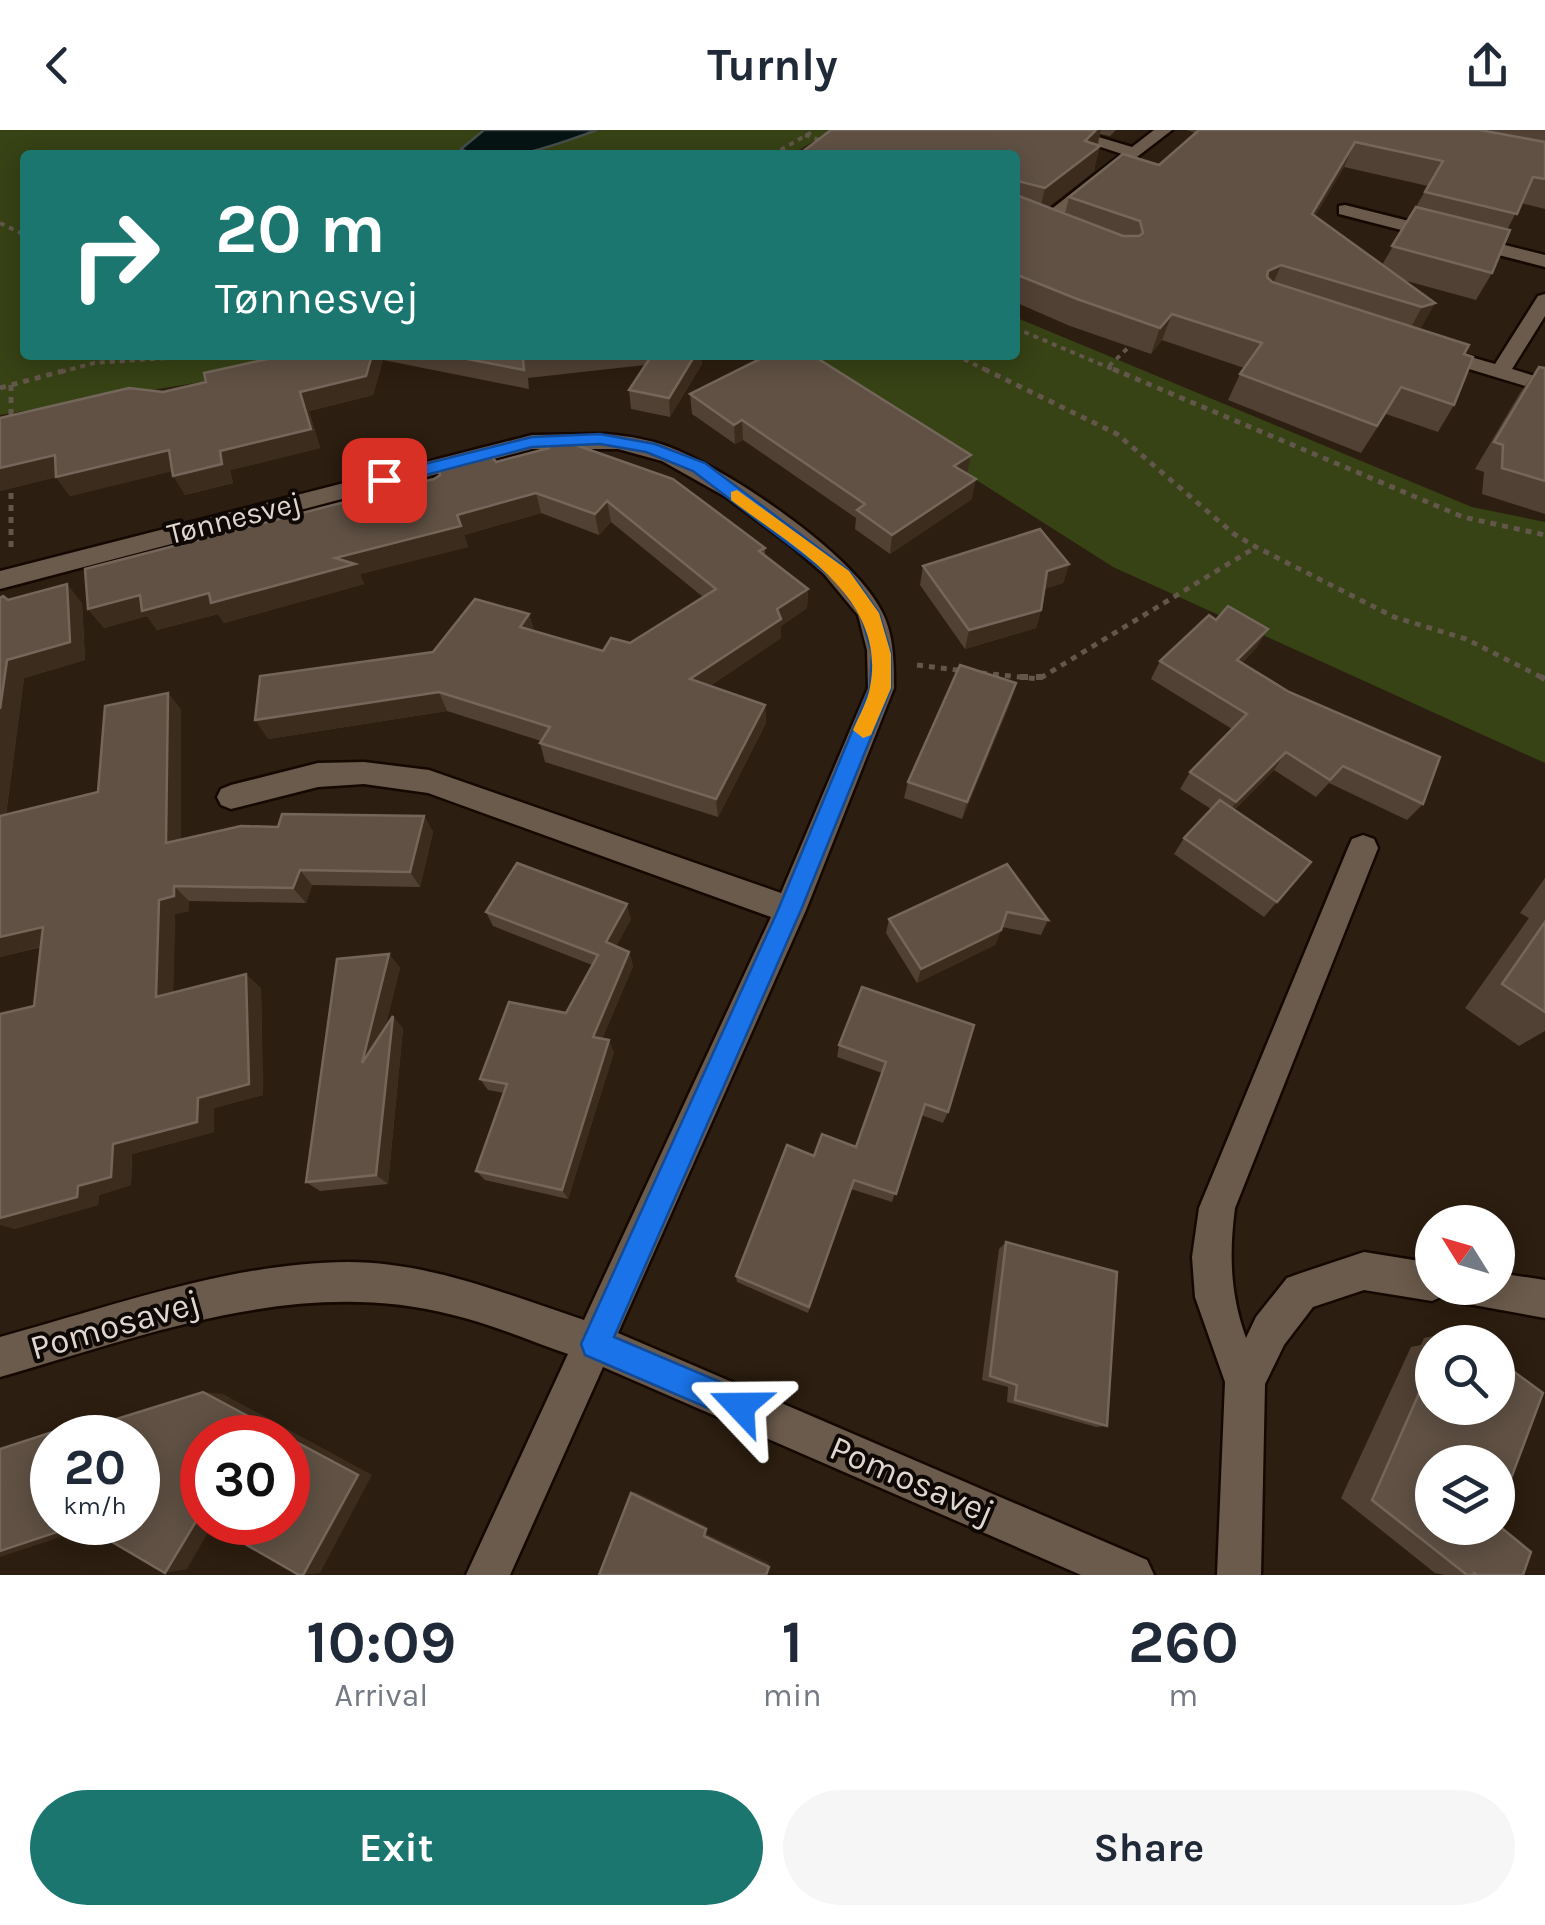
<!DOCTYPE html>
<meta charset="utf-8">
<style>
:root{--surface:#fff;--page:#f6f6f7;--text:#1f2937;--muted:#747a83;--accent:#1a766f}
body{margin:0;font-family:Karla,sans-serif;background:var(--page);color:var(--text);height:100vh;display:flex;flex-direction:column;font-size:38px;white-space:nowrap}
*{box-sizing:border-box;margin:0}
p{font-size:32px;color:var(--muted)}
.icon{flex:none;width:55px;height:55px;fill:none;stroke:currentColor;stroke-width:2;stroke-linecap:round;stroke-linejoin:round}
.map{position:relative;height:1445px;overflow:hidden}
.sheet{display:flex;flex-direction:column;background:var(--surface);flex:1}
.sheet>*{flex:none}
.banner{position:absolute;left:20px;top:20px;width:1000px;height:210px;border-radius:10px;box-shadow:0 5px 25px #0003;background:#1a766f;color:#fff;overflow:hidden}
.needle{width:65px;rotate:307deg}
.buttons{position:absolute;left:1415px;top:1075px;display:grid;gap:20px}
.buttons a{display:grid;place-items:center;width:100px;height:100px;border-radius:50%;background:var(--surface);box-shadow:0 5px 25px #0003;font-size:50px}
.speed{position:absolute;left:30px;top:1285px;display:flex;gap:20px;font-size:50px;font-weight:700;text-align:center}
.speed>*{display:grid;place-content:center;width:130px;height:130px;border-radius:50%;background:var(--surface);box-shadow:0 5px 25px #0003;line-height:1}
.speed small{font-size:25px;font-weight:400}
.speed .limit{border:15px solid #d22;background:#fff;color:#111}
.pin{position:absolute;display:grid;place-items:center;width:85px;height:85px;color:#fff;margin:-42px;border-radius:20px;box-shadow:0 5px 15px #0006}
.me{position:absolute;width:110px;margin:-55px;rotate:293deg;stroke-linejoin:round;filter:drop-shadow(0 0 8px #0008)}
.turn{display:flex;align-items:center;gap:35px;height:210px;padding:0 30px;font-size:45px}
.turn .icon{width:130px;height:130px;stroke-width:2.5}
.turn b{display:block;font-size:70px;line-height:85px}
.eta{display:flex;justify-content:space-evenly;align-items:center;height:170px;text-align:center}
.eta b{font-size:60px;font-weight:700;line-height:70px}
.primary-button{display:flex;gap:20px;margin-top:auto;padding:20px 30px}
.primary-button a{flex:1;height:115px;border-radius:60px;background:var(--accent);color:#fff;font-size:40px;font-weight:700;line-height:115px;text-align:center}
.primary-button a+a{background:var(--page);color:var(--text)}
header{display:flex;justify-content:space-between;align-items:center;height:130px;padding:0 30px;background:var(--surface);font-size:45px;font-weight:700}
.map>svg:first-child{display:block}
</style>
<header><svg class="icon" aria-label="back" viewBox="0 0 24 24"><path d="M15 5l-7 7 7 7"/></svg>Turnly<svg class="icon" aria-label="share" viewBox="0 0 24 24"><path d="M12 15V3M7 8l5-5 5 5M5 13v7h14v-7"/></svg></header>
<div class="map">
<svg width="1545" height="1445" viewBox="0 0 1545 1445">
<rect width="100%" height="100%" fill="#2c1e10"/>
<g fill="#374215">
<polygon points="0,0 832,0 791,25 25,25 25,225 366,225 0,285"/>
<polygon points="1015,187 1472,377 1545,392 1545,633 1113,437 780,225 1015,225"/>
</g>
<path fill="#071414" stroke="#484e4c" stroke-width="2.5" d="M484,0H597C560,13 498,39 461,19Z"/>
<g fill="none" stroke-linecap="round" stroke-linejoin="round">
<defs>
<g id="minor">
<polygon points="1049,0 1075,0 1132,17 1154,0 1172,0 1042,100 1033,95 1036,91 1122,24"/>
<polygon points="1345,75 1545,125 1545,137 1339,84 1339,76"/>
<polygon points="1545,164 1545,186 1512,239 1545,249 1545,262 1426,226 1423,222 1433,216 1495,234 1538,166"/>
<path d="M604,304C629,306 655,310 679,321C738,347 853,424 882,482C894,505 894,533 894,558L806,780L618,1203L1147,1430L1154,1445H1081L603,1237L510,1445H466L568,1224C530,1211 492,1194 453,1185C299,1145 147,1205 0,1247V1207C114,1176 229,1133 348,1132C430,1132 508,1165 584,1190L771,787L428,663L364,654L318,657L231,679L221,675L217,667L221,659L231,655L318,633L364,632L429,640L781,763L868,558L867,520L858,485L824,444L794,418L726,367L662,331L618,319H532L0,459V441L532,305Z"/>
<path d="M1363,705L1374,709L1378,718L1235,1078C1229,1124 1230,1164 1246,1208L1256,1187L1287,1148L1301,1143L1364,1122L1432,1133V1158H1449L1445,1165L1432,1171L1364,1160L1313,1177L1284,1215L1265,1254L1261,1445H1217L1225,1252L1195,1167L1192,1127L1199,1078L1348,718L1352,709Z"/>
<polygon points="1498,1143 1545,1150 1545,1188 1457,1172 1452,1158 1498,1158"/>
</g>
</defs>
<use href="#minor" stroke="#140800" stroke-width="5"/>
<g stroke="#63564a" stroke-width="4" stroke-dasharray="5 5" stroke-linecap="butt">
<polyline points="805,5 822,11"/>
<polyline points="772,25 815,0"/>
<polyline points="0,93 25,105"/>
<polyline points="1015,198 1119,242"/>
<polyline points="955,225 990,242"/>
<polyline points="1109,236 1133,213"/>
<polyline points="61,242 94,233 211,225"/>
</g>
<g stroke="#63564a" stroke-width="5" stroke-dasharray="6 6" stroke-linecap="butt">
<polyline points="984,239 1117,304 1234,404 1256,417 1394,487 1466,509 1545,549"/>
<polyline points="1113,239 1463,387 1545,405"/>
<polyline points="11,255 11,294"/>
<polyline points="0,258 70,239"/>
<polyline points="11,351 11,419"/>
<polyline points="917,535 964,541"/>
<polyline points="981,543 1039,549 1256,417"/>
</g>
<g stroke="#63564a" stroke-width="6" stroke-dasharray="8 8" stroke-linecap="butt">
<polyline points="1020,547 1042,547"/>
<polyline points="1541,547 1545,549"/>
</g>
<use href="#minor" fill="#6b5b4c" fill-rule="evenodd"/>
</g>
<g fill="#514134" fill-rule="evenodd">
<path d="M831,0H1116L1110,6L1100,4L1094,41L1048,77L1065,84L1069,67L1159,35L1196,3L1186,0H1545V79L1521,73L1507,100L1492,143L1476,170L1403,150L1435,173L1420,199L1464,224L1454,275L1438,302L1386,284L1361,323L1228,270L1240,244L1244,238L1162,210L1151,224L1070,196L1015,172V25ZM1344,37L1428,56L1382,135L1315,86Z"/>
<polygon points="286,225 702,225 702,234 670,287 631,279 629,260 645,235 528,248 529,259 383,230 373,265 309,281 320,318 230,340 233,353 185,365 172,341 70,366 56,347 0,361 0,288 163,262 206,252"/>
<polygon points="1539,237 1545,238 1545,384 1482,364 1484,342 1475,339 1520,263"/>
<polygon points="690,264 971,325 967,344 972,369 890,424 855,399 856,388 743,310 735,314 692,284"/>
<polygon points="496,332 765,418 765,426 808,459 807,478 781,496 781,508 710,556 765,575 766,593 718,687 545,632 540,613 541,611 447,581 268,609 433,522 529,484 534,501 603,521 630,513 703,467 611,392 599,405 541,383 464,405 468,417 360,444 364,454 224,493 218,484 157,500 147,486 104,498 88,479"/>
<polygon points="1069,434 1063,453 1044,459 1041,480 1036,498 965,519 920,455 923,436"/>
<polygon points="8,470 82,473 85,530 24,548 6,685 98,662 168,563 181,580 181,710 278,697 424,686 433,702 420,757 312,755 306,773 189,771 189,781 175,784 173,863 261,858 263,965 214,978 214,1002 132,1024 131,1055 99,1065 98,1075 14,1099 41,817 0,827"/>
<polygon points="1257,517 1242,533 1423,674 1407,690 1329,653 1316,667 1274,640 1234,680 1311,732 1264,787 1174,724 1184,708 1211,679 1180,659 1190,642 1232,599 1151,549 1160,531"/>
<polygon points="1011,571 962,689 904,668 908,652"/>
<polygon points="1007,734 1048,790 1041,805 1002,797 995,815 917,853 886,803 889,789"/>
<polygon points="1545,748 1545,901 1519,916 1465,878 1529,788 1520,783"/>
<polygon points="486,782 631,789 616,816 629,822 633,836 602,909 614,922 568,1069 485,1050 476,1041 504,963 488,960 480,949 566,883 592,835 493,796"/>
<polygon points="389,824 400,838 385,897 403,898 388,1054 320,1061 306,1052"/>
<polygon points="862,857 948,982 943,993 921,985 892,1072 851,1059 808,1183 737,1152 736,1146 814,1026 856,1017 882,943 837,927 839,915"/>
<polygon points="1006,1112 1107,1296 1096,1297 1007,1272 1008,1257 982,1250 999,1119"/>
<polygon points="1457,1201 1473,1212 1432,1212 1432,1332 1523,1445 1445,1445 1435,1443 1341,1368 1411,1217 1421,1215 1424,1208"/>
</g>
<g fill="#3c2c1e">
<polygon points="1096,0 1101,0 1096,19 1100,16 1094,41 1039,84 1045,58 1085,11"/>
<polygon points="1355,12 1344,37 1301,110 1312,84"/>
<polygon points="1281,135 1270,161 1257,168 1268,141"/>
<polygon points="1435,173 1420,200 1408,203 1422,177"/>
<polygon points="1172,184 1162,210 1151,224 1160,198"/>
<polygon points="372,225 381,225 383,230 373,265 309,281 320,318 230,340 233,353 185,365 173,346 220,321 300,262"/>
<polygon points="695,225 702,225 702,234 670,287 669,268"/>
<polygon points="742,290 743,310 735,314 734,295"/>
<polygon points="169,320 180,339 70,366 56,347"/>
<polygon points="55,325 68,344 0,361 0,338"/>
<polygon points="971,325 967,344 954,336"/>
<polygon points="976,349 972,369 890,424 892,405"/>
<polygon points="536,363 541,383 464,405 468,417 360,444 364,454 224,493 218,484 157,500 147,486 104,498 88,479 140,465 335,428 457,385"/>
<polygon points="607,371 611,392 599,405 595,384"/>
<polygon points="1069,434 1063,453 1041,460 1047,441"/>
<polygon points="67,454 82,473 85,530 24,548 3,706 0,704 0,579 7,530"/>
<polygon points="808,459 807,478 781,496 781,508 692,568 690,549 777,479"/>
<polygon points="1041,480 1036,498 965,519 969,500"/>
<polygon points="529,484 535,504 520,497"/>
<polygon points="1268,499 1257,517 1227,548 1237,530"/>
<polygon points="1016,553 1011,571 962,689 967,672"/>
<polygon points="439,562 447,581 268,609 255,590"/>
<polygon points="168,563 181,580 181,729 166,713"/>
<polygon points="765,575 766,593 718,687 716,669"/>
<polygon points="1286,622 1274,640 1225,688 1236,672"/>
<polygon points="424,686 433,702 420,757 410,742"/>
<polygon points="300,740 312,755 306,773 293,758"/>
<polygon points="174,756 189,771 189,781 175,784 173,880 156,867 159,770"/>
<polygon points="627,774 631,789 611,826 606,812"/>
<polygon points="43,797 62,811 0,827 0,807"/>
<polygon points="1001,800 995,815 917,853 921,839"/>
<polygon points="629,822 633,836 598,919 593,907"/>
<polygon points="389,824 400,838 374,945 362,933"/>
<polygon points="246,844 261,858 263,965 214,978 214,1002 132,1024 131,1055 99,1065 98,1075 14,1099 0,1095 0,1088 78,1056 113,1014 198,968"/>
<polygon points="393,886 403,898 388,1054 376,1045"/>
<polygon points="609,910 614,922 568,1069 562,1060"/>
<polygon points="203,1262 223,1264 372,1345 320,1443 303,1445"/>
<polygon points="65,1298 90,1300 65,1305"/>
<polygon points="636,1362 708,1397 707,1404 769,1433 769,1437 704,1406 631,1363"/>
<polygon points="202,1387 202,1392 214,1392 187,1439 165,1443 198,1388"/>
<polygon points="87,1392 106,1392 0,1427 0,1421"/>
</g>
<g fill="#605144" stroke="#74665a" stroke-width="2.5">
<polygon points="831,0 1096,0 1085,11 1100,16 1045,58 1018,51 1016,65 1123,106 1139,106 1143,103 1140,91 1069,67 1123,24 1159,35 1199,0 1480,0 1545,12 1545,49 1533,47 1517,84 1425,62 1443,31 1355,12 1312,84 1435,173 1422,177 1281,135 1268,141 1267,147 1272,152 1469,215 1464,224 1473,227 1454,275 1401,257 1377,296 1240,244 1262,213 1172,184 1160,198 1077,169 1015,144 1015,25 798,25"/>
<polygon points="1416,77 1510,100 1492,143 1392,116"/>
<polygon points="286,225 372,225 366,246 300,262 311,299 220,321 222,334 173,346 169,320 56,347 55,325 0,338 0,288 129,258 163,262 206,252 204,243"/>
<polygon points="447,225 561,225 523,229 524,240"/>
<polygon points="652,225 695,225 669,268 629,260"/>
<polygon points="768,225 812,225 971,325 954,336 976,349 892,405 857,380 865,374 742,290 734,295 690,264"/>
<polygon points="1539,237 1545,238 1545,351 1502,338 1503,315 1494,312"/>
<polygon points="570,313 673,349 765,418 759,421 808,459 777,479 781,489 690,549 765,575 716,669 540,613 550,597 439,562 255,590 260,546 433,522 475,469 529,484 520,497 603,521 611,508 630,513 716,459 607,371 595,384 536,363 457,385 461,396 335,428 355,434 211,473 209,463 142,481 140,465 88,479 85,439 434,349 440,345 439,341 492,327 496,332 549,318 549,314"/>
<polygon points="1040,399 1069,434 1047,441 1041,480 969,500 923,436"/>
<polygon points="67,454 70,512 7,530 0,579 0,468 3,466 8,470"/>
<polygon points="1228,476 1268,499 1237,530 1289,562 1440,627 1423,674 1343,636 1330,650 1286,622 1236,672 1190,642 1247,584 1160,531 1209,485 1216,490"/>
<polygon points="960,535 1016,553 967,672 908,652"/>
<polygon points="168,563 166,713 241,696 278,697 282,684 424,686 410,742 300,740 293,758 174,756 174,766 159,770 156,867 246,844 249,954 198,968 197,992 113,1014 111,1047 78,1056 77,1067 0,1088 0,884 34,876 43,797 0,807 0,686 98,662 105,576"/>
<polygon points="1220,670 1311,732 1277,772 1184,708"/>
<polygon points="517,733 627,774 606,812 629,822 593,907 609,910 562,1060 476,1041 507,954 480,949 509,872 566,883 598,825 486,782"/>
<polygon points="1007,734 1048,790 1007,782 1001,800 921,839 889,789"/>
<polygon points="1545,792 1545,882 1502,854"/>
<polygon points="389,824 362,933 393,886 376,1045 306,1052 337,829"/>
<polygon points="862,857 974,895 948,982 925,974 896,1064 854,1050 809,1177 736,1146 787,1015 814,1026 822,1004 856,1017 886,932 839,915"/>
<polygon points="1006,1112 1117,1142 1107,1296 1015,1270 1017,1255 990,1246"/>
<polygon points="1457,1201 1473,1212 1452,1212"/>
<polygon points="1498,1230 1543,1263 1498,1383 1498,1332 1432,1332 1432,1398 1498,1398 1498,1395 1531,1422 1523,1445 1477,1445 1474,1443 1474,1445 1467,1445 1372,1370 1432,1234 1432,1278 1498,1278"/>
<polygon points="203,1262 358,1345 303,1445 299,1445 207,1392 288,1392 288,1308 202,1308 202,1390 198,1388 165,1443 97,1403 103,1392 138,1392 138,1308 52,1308 52,1392 87,1392 0,1421 0,1319 65,1298 65,1305"/>
<polygon points="631,1363 706,1399 704,1406 769,1437 766,1445 599,1445"/>
</g>
<polygon fill="#1a73e8" stroke="#114b97" stroke-width="2.5" points="600,304 655,314 705,333 849,441 879,483 891,524 891,558 801,780 614,1207 751,1265 756,1276 751,1287 740,1292 585,1225 581,1214 778,780 870,558 872,524 861,485 836,450 693,341 646,322 600,314 532,317 384,356 375,350 377,346 532,307"/>
<path fill="#f59e0b" d="M737,360L849,441L879,483L891,524V558L871,605L863,608L853,600C859,586 868,571 870,557C888,466 791,416 731,370V362Z"/>
<g text-anchor="middle" dominant-baseline="central" stroke-width="8" stroke-linejoin="round" paint-order="stroke">
<g font-size="30" fill="#dfd6cd" stroke="#0f0905">
<text transform="translate(234 388) rotate(-14)">Tønnesvej</text>
</g>
<g font-size="35" fill="#dfd6cd" stroke="#0f0905">
<text transform="translate(115 1195) rotate(-16)">Pomosavej</text>
<text transform="translate(912 1350) rotate(23)">Pomosavej</text>
</g>
</g>
</svg>
<div class="buttons">
<a><svg class="needle" viewBox="-14 -14 28 28"><path d="M0-13l5 13h-10z" fill="#e53935"/><path d="M0 13l5-13h-10z" fill="#747a83"/></svg></a>
<a><svg class="icon" aria-label="search" viewBox="0 0 24 24"><circle cx="10" cy="10" r="6"/><path d="M15 15l6 6"/></svg></a>
<a><svg class="icon" aria-label="layers" viewBox="0 0 24 24"><path d="M12 4l9 5-9 5-9-5zM3 14l9 5 9-5"/></svg></a>
</div>
<div class="speed"><div>20<small>km/h</small></div><div class="limit">30</div></div>
<div class="pin" style="left:384px;top:350px;background:#d93025"><svg class="icon" aria-label="arrive" viewBox="0 0 24 24"><path d="M6 21V4h12l-3 4 3 4H6"/></svg></div>
<svg class="me" style="left:740px;top:1276px" viewBox="-20 -20 40 40"><path d="M0-17L14 15 0 8-14 15z" fill="#1a73e8" stroke="#fff" stroke-width="4"/></svg>
<div class="banner">
<div class="turn"><svg class="icon" aria-label="right" viewBox="0 0 24 24"><path d="M7 20v-9h11M14 6l5 5-5 5"/></svg><div><b>20 m</b>Tønnesvej</div></div>
</div>
</div>
<section class="sheet">
<div class="eta">
<div><b>10:09</b><p>Arrival</p></div>
<div><b>1</b><p>min</p></div>
<div><b>260</b><p>m</p></div>
</div>
<div class="primary-button"><a>Exit</a><a>Share</a></div>
</section>
